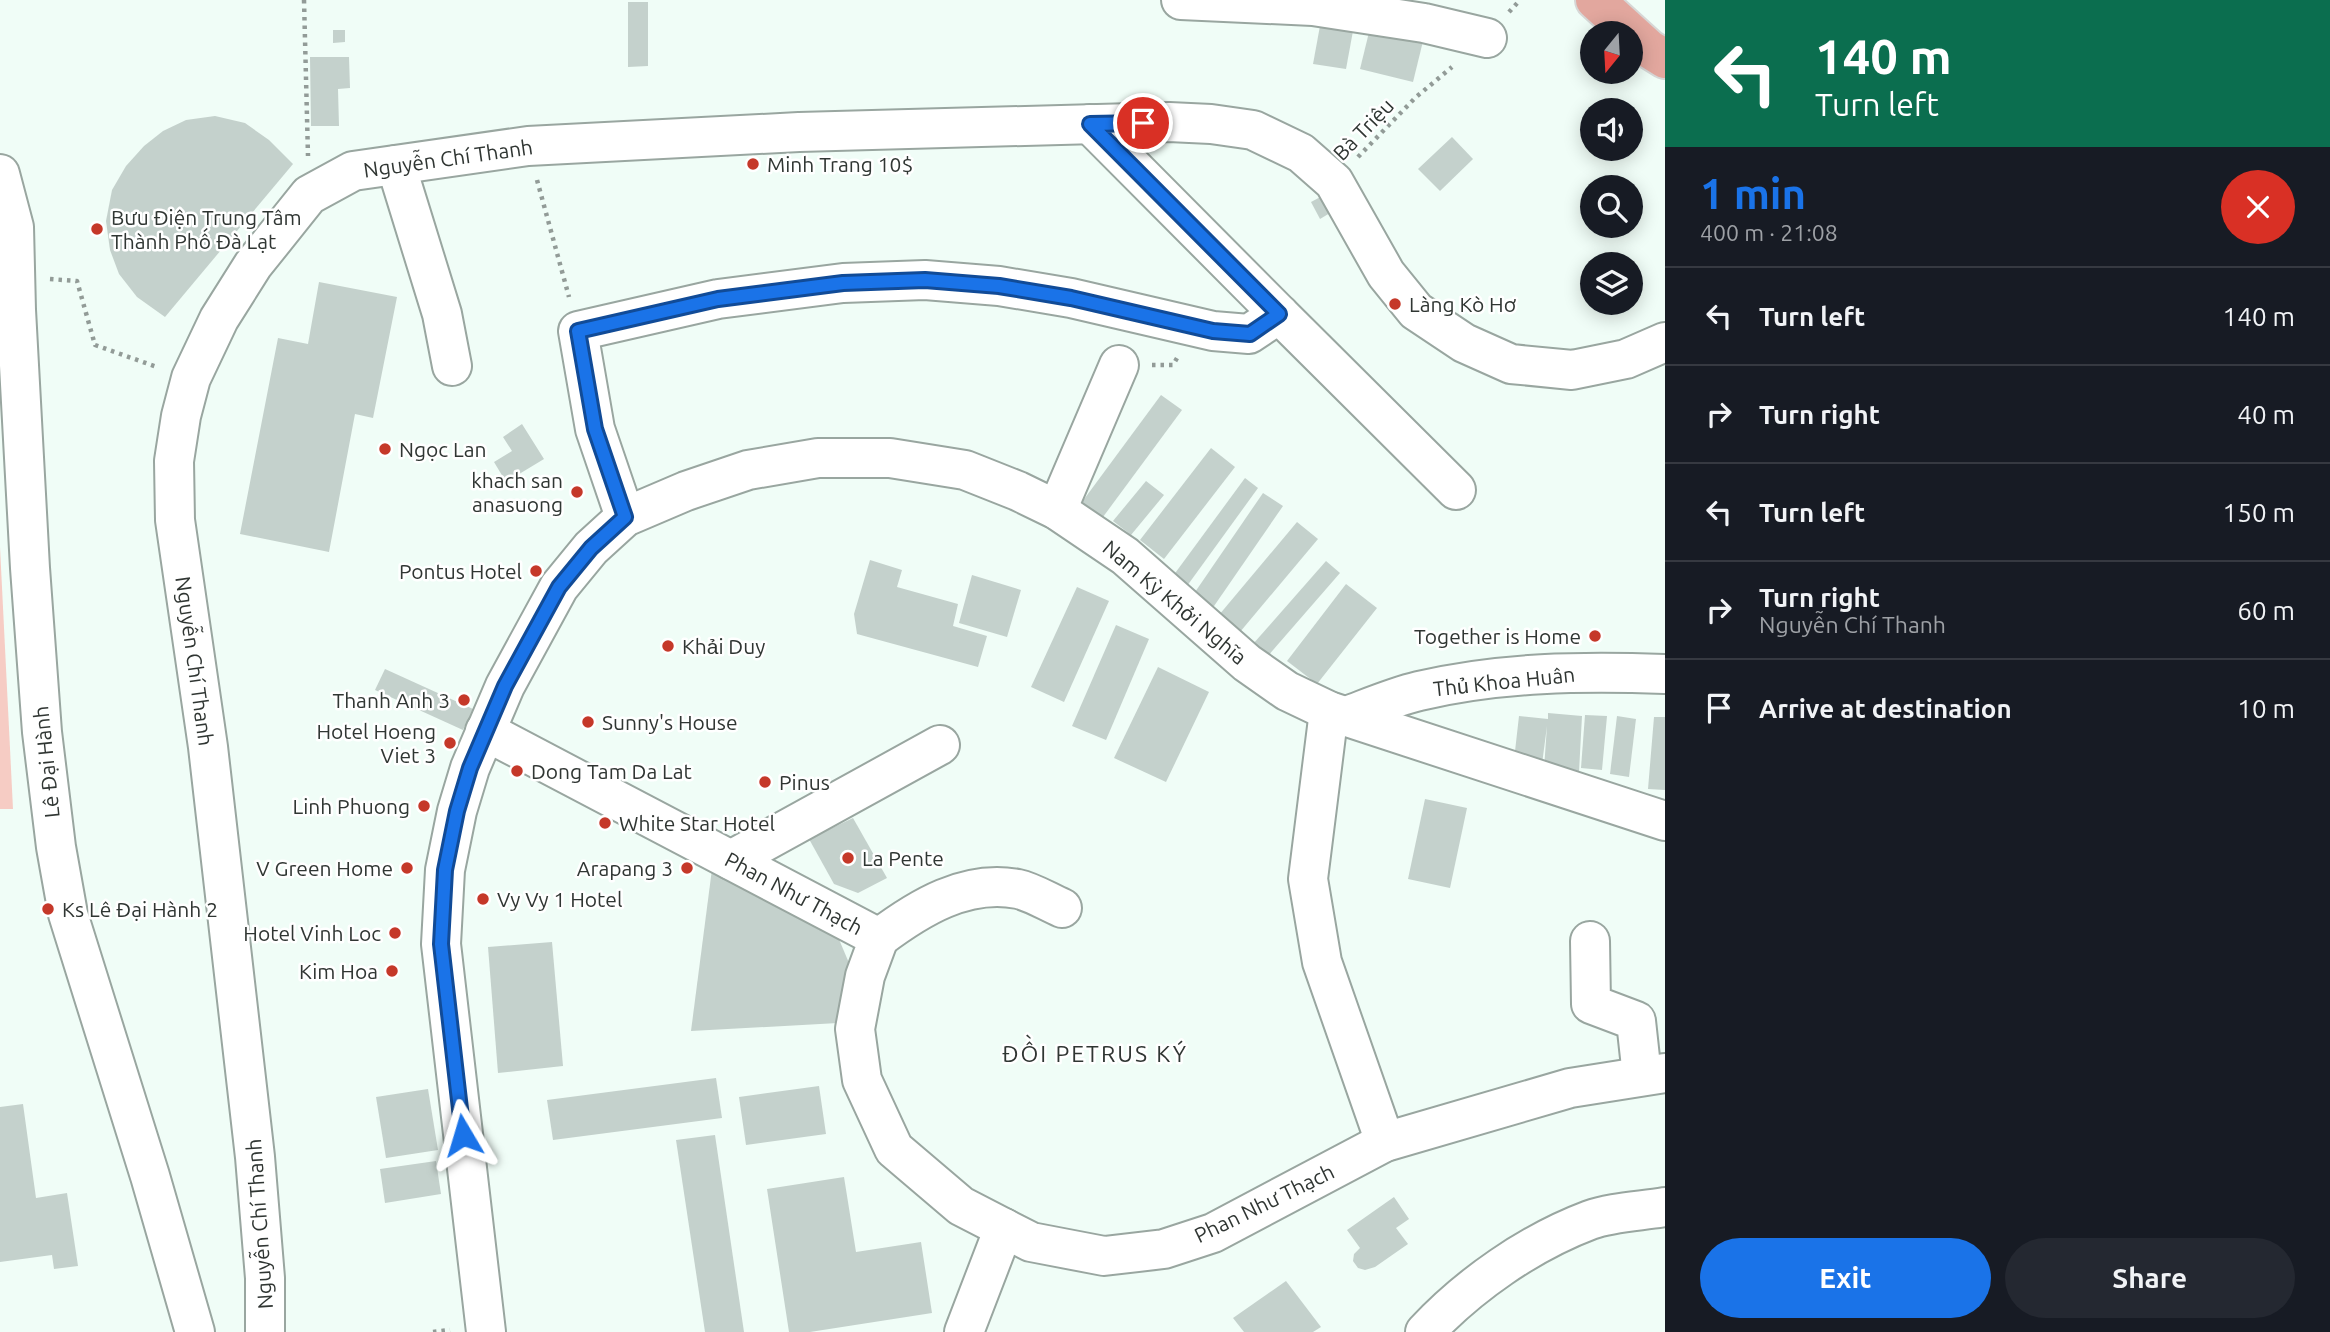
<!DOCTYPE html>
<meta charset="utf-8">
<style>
:root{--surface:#171b24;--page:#242831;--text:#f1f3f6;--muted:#9ea1a6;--line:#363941;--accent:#1a73e8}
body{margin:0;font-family:Ubuntu,sans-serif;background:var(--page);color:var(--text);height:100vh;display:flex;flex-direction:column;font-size:26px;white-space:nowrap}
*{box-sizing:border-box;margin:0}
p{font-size:23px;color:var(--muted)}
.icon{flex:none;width:38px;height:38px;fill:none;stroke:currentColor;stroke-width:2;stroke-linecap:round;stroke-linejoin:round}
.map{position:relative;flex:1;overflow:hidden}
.details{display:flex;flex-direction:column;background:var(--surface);width:665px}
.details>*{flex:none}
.top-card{background:#0b6e4f;color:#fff;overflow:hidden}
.needle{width:46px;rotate:198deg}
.fabs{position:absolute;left:1580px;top:21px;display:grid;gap:14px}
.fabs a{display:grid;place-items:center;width:63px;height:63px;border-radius:50%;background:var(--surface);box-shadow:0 4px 18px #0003;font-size:35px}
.pin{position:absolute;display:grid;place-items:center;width:60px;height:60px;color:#fff;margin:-30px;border:4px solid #fff;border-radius:50%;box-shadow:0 2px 7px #0007}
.me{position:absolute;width:77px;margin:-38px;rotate:353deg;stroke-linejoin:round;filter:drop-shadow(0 0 5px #0008)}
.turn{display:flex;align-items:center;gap:24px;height:147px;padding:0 35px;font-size:32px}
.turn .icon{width:91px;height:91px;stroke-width:2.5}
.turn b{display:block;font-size:49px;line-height:60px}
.round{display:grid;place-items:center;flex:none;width:74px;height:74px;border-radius:37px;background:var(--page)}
.headline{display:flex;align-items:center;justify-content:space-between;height:119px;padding:0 35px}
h1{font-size:42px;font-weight:700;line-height:52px;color:var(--accent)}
.button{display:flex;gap:14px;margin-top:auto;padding:14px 35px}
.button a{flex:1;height:80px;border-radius:42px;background:var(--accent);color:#fff;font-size:28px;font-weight:700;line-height:80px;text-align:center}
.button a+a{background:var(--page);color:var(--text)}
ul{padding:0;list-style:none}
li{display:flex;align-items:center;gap:21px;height:98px;padding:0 35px;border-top:2px solid var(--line)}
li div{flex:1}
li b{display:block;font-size:26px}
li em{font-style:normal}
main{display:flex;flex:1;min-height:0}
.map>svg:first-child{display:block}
</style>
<main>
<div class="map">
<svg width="1665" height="1332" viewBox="0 0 1665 1332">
<rect width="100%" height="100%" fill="#f0fdf7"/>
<polygon fill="#f6ccc4" points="0,547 13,809 0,809"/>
<g fill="#c4d1cc">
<polygon points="628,2 648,2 648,66 628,67"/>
<polygon points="1322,15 1355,20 1346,69 1313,64"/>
<polygon points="1372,20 1425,33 1413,82 1360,69"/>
<polygon points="333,30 345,30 345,42 333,43"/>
<polygon points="310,57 349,57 350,88 338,89 339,126 311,126"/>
<polygon points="215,116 245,123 269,140 293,164 165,317 137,297 119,274 110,250 106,221 112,190 126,166 144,146 163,131 186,120"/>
<polygon points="1452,137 1473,159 1440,191 1418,169"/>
<polygon points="1326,194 1335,210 1320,219 1311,202"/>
<polygon points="319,282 397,297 373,418 355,414 329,552 240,534 278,338 308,344"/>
<polygon points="1161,395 1182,410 1103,517 1082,502"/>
<polygon points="522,424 544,459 506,482 494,462 512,451 503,437"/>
<polygon points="1211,448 1235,467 1164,559 1140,540"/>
<polygon points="1245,478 1258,488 1187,586 1173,576"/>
<polygon points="1146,481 1164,495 1131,535 1113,521"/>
<polygon points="1263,493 1283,506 1212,609 1193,595"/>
<polygon points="1297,522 1318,539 1240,632 1219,615"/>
<polygon points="870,560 902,570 897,587 958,604 953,626 987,636 978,667 857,634 854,614"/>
<polygon points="1326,561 1340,573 1267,657 1253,644"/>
<polygon points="972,575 1021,590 1007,637 959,623"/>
<polygon points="1346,584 1377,608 1317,684 1287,661"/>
<polygon points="1077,587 1109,601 1064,702 1031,687"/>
<polygon points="1116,625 1149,639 1106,740 1072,726"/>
<polygon points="1158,667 1209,692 1166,782 1114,758"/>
<polygon points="385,669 473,709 463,730 375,690"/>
<polygon points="1548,713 1582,716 1579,772 1544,769 1547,726 1542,764 1514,760 1519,716 1548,719"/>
<polygon points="1585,715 1607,716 1602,770 1581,768"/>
<polygon points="1617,716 1636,719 1629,777 1610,774"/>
<polygon points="1654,717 1665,717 1665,790 1648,789"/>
<polygon points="1425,799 1467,808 1450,888 1408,879"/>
<polygon points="853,818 887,878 858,893 834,884 809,839"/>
<polygon points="712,869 838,937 849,963 838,1023 691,1031"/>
<polygon points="552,942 563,1066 498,1073 488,947"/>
<polygon points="716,1078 722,1118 553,1140 547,1100"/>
<polygon points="819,1086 826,1134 746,1145 739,1097"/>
<polygon points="428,1089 438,1150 386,1158 376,1097"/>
<polygon points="23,1104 36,1198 67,1193 78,1266 54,1269 52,1255 0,1262 0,1107"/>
<polygon points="715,1135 744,1332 705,1332 676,1140"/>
<polygon points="436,1161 441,1194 385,1203 380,1169"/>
<polygon points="844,1177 856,1252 921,1242 932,1313 810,1332 789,1332 767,1189"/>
<polygon points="1394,1197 1409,1219 1396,1228 1408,1244 1375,1267 1365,1270 1358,1268 1353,1261 1354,1254 1360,1248 1347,1230"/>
<polygon points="1286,1281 1321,1327 1313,1332 1244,1332 1233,1318"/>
</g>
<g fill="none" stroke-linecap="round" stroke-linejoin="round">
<defs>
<g id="minor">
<polyline points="1181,0 1313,6 1424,23 1487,38"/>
<polyline points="396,165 442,314 452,366"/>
<polyline points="0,174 14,227 16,310 30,568 42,732 56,847 68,914 150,1176 195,1332"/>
<polyline points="1279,314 1456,490"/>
<polyline points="1057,510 1119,365"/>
<polyline points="625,517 595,429 578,331 718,299 843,283 925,280 999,286 1071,298 1213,331 1249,334 1279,314 1090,124"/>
<polyline points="1329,711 1308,879 1322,962 1385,1142"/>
<path d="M1347,716C1371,707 1394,697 1419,691C1499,672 1583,671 1665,674"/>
<polyline points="485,731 879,938 865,976 855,1029 862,1080 894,1149 961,1206 1031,1242 1104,1256 1164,1249 1213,1233 1385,1142 1570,1088 1665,1073"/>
<polyline points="731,860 940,745"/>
<path d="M879,938C919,908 966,879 1018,889C1032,892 1048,902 1062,908"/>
<polyline points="1590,941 1591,1004 1636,1021 1642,1076"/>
<polyline points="265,1332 265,1278 255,1157 208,747 175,520 174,461 181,416 191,378 219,319 253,265 309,195 353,171 528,146 799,132 1169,122 1211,124 1253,130 1301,153 1334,182 1386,274 1416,311 1464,343 1511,364 1572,370 1626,359 1665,342"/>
<polyline points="486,1332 441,944 445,870 457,811 470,768 505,686 559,587 591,548 625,517 686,491 748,470 818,458 890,458 965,470 1018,491 1057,510 1125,556 1247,663 1287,691 1329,711 1665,821"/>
<polyline points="964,1332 1004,1228"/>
<path d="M1425,1332C1469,1285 1529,1243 1590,1220C1611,1212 1642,1211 1665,1207"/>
</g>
<polyline id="major" points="1595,0 1649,49 1665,59"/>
</defs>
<use href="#minor" stroke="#99a6a0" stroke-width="42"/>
<use href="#major" stroke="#d6d7d6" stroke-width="42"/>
<g stroke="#929b97" stroke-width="4.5" stroke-dasharray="3.5 5" stroke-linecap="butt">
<polyline points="304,0 308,156"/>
<polyline points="1509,12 1520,0"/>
<polyline points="1358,157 1415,98 1452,67"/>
<polyline points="537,180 569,297"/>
<polyline points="50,279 77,281 95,345 157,367"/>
<polyline points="1152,365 1173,365 1177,358"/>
<polyline points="433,1332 450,1330"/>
</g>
<use href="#minor" stroke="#fff" stroke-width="38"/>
<use href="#major" stroke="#e2a79e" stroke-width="38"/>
</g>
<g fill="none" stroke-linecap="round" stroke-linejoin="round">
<defs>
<polyline id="route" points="463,1135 441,944 445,870 457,811 470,768 505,686 559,587 591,548 625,517 595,429 578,331 718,299 843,283 925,280 999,286 1071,298 1213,331 1250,334 1279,314 1090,124 1143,123"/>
</defs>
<use href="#route" stroke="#114b97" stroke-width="18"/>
<use href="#route" stroke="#1a73e8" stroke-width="12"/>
</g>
<g fill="#c53829" stroke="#fff" stroke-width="2.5">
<circle cx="753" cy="164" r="7"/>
<circle cx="97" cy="229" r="7"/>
<circle cx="1395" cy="304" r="7"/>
<circle cx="385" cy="449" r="7"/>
<circle cx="577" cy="492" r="7"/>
<circle cx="536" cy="571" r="7"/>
<circle cx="1595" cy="636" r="7"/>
<circle cx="668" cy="646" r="7"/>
<circle cx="464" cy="700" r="7"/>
<circle cx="588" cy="722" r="7"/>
<circle cx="450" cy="743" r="7"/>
<circle cx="517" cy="771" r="7"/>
<circle cx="765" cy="782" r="7"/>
<circle cx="424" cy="806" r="7"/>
<circle cx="605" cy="823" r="7"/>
<circle cx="848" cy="858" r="7"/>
<circle cx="407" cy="868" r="7"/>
<circle cx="687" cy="868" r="7"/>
<circle cx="483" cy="899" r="7"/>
<circle cx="48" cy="909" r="7"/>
<circle cx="395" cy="933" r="7"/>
<circle cx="392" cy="971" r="7"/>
</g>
<g text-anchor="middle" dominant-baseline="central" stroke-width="5" stroke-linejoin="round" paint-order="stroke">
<g font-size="21" fill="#303633" stroke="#fff">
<text transform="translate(1363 129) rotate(-46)">Bà Triệu</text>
<text transform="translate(448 158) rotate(-8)">Nguyễn Chí Thanh</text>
<text transform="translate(1175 602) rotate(40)">Nam Kỳ Khởi Nghĩa</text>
<text transform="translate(195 661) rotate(82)">Nguyễn Chí Thanh</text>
<text transform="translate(1504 681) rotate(-6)">Thủ Khoa Huân</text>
<text transform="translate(46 762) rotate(-96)">Lê Đại Hành</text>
<text transform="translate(794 893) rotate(28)">Phan Như Thạch</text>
<text transform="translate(1264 1203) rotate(-26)">Phan Như Thạch</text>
<text transform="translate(259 1224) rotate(-94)">Nguyễn Chí Thanh</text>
</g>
<g font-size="21" fill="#303633" stroke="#fff" text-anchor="start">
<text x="767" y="164">Minh Trang 10$</text>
<text x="111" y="217">Bưu Điện Trung Tâm<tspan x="111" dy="24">Thành Phố Đà Lạt</tspan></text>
<text x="1409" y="304">Làng Kò Hơ</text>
<text x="399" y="449">Ngọc Lan</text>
<text x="563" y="480" text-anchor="end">khach san<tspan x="563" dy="24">anasuong</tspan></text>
<text x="522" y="571" text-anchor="end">Pontus Hotel</text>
<text x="1581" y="636" text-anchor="end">Together is Home</text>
<text x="682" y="646">Khải Duy</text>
<text x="450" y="700" text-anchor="end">Thanh Anh 3</text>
<text x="602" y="722">Sunny's House</text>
<text x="436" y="731" text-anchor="end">Hotel Hoeng<tspan x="436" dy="24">Viet 3</tspan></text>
<text x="531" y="771">Dong Tam Da Lat</text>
<text x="779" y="782">Pinus</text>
<text x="410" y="806" text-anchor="end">Linh Phuong</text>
<text x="619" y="823">White Star Hotel</text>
<text x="862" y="858">La Pente</text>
<text x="393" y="868" text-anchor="end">V Green Home</text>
<text x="673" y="868" text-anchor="end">Arapang 3</text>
<text x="497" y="899">Vy Vy 1 Hotel</text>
<text x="62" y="909">Ks Lê Đại Hành 2</text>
<text x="381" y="933" text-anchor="end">Hotel Vinh Loc</text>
<text x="378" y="971" text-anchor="end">Kim Hoa</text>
</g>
<g font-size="23" letter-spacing="2" fill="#303633" stroke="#fff">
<text x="1095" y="1053">ĐỒI PETRUS KÝ</text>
</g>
</g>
</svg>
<div class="fabs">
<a><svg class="needle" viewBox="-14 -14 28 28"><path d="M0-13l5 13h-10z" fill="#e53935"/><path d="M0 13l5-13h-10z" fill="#9ea1a6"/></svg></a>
<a><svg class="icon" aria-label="sound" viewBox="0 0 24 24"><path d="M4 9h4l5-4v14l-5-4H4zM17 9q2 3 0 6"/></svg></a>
<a><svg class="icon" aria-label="search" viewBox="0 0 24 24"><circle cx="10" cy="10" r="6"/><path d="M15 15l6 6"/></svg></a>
<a><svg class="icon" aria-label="layers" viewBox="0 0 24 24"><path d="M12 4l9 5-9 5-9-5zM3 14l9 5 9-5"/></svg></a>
</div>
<div class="pin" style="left:1143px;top:123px;background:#d93025"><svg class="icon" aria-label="arrive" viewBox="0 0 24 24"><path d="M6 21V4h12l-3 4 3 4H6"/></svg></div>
<svg class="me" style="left:463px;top:1135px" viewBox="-20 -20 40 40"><path d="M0-17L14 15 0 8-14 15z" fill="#1a73e8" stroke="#fff" stroke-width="4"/></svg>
</div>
<section class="details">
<div class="top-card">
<div class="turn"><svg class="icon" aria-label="left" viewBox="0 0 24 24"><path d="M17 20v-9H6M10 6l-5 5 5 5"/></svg><div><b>140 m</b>Turn left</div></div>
</div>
<div class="headline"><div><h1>1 min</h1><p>400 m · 21:08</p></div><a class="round" style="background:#d93025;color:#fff"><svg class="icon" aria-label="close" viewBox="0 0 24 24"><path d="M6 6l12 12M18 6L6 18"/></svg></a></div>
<ul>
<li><svg class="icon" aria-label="left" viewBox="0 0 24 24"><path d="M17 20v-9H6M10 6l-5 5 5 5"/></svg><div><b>Turn left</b></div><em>140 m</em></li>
<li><svg class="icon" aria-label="right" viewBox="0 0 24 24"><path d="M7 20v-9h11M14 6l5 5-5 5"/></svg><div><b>Turn right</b></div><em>40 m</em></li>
<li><svg class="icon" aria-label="left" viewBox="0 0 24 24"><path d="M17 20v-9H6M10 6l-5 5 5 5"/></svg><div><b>Turn left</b></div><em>150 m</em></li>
<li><svg class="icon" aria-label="right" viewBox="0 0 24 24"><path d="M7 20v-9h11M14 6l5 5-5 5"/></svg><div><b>Turn right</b><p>Nguyễn Chí Thanh</p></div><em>60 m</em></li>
<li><svg class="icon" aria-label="arrive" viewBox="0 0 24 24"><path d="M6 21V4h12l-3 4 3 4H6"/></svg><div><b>Arrive at destination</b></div><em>10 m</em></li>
</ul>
<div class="button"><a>Exit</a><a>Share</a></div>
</section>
</main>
